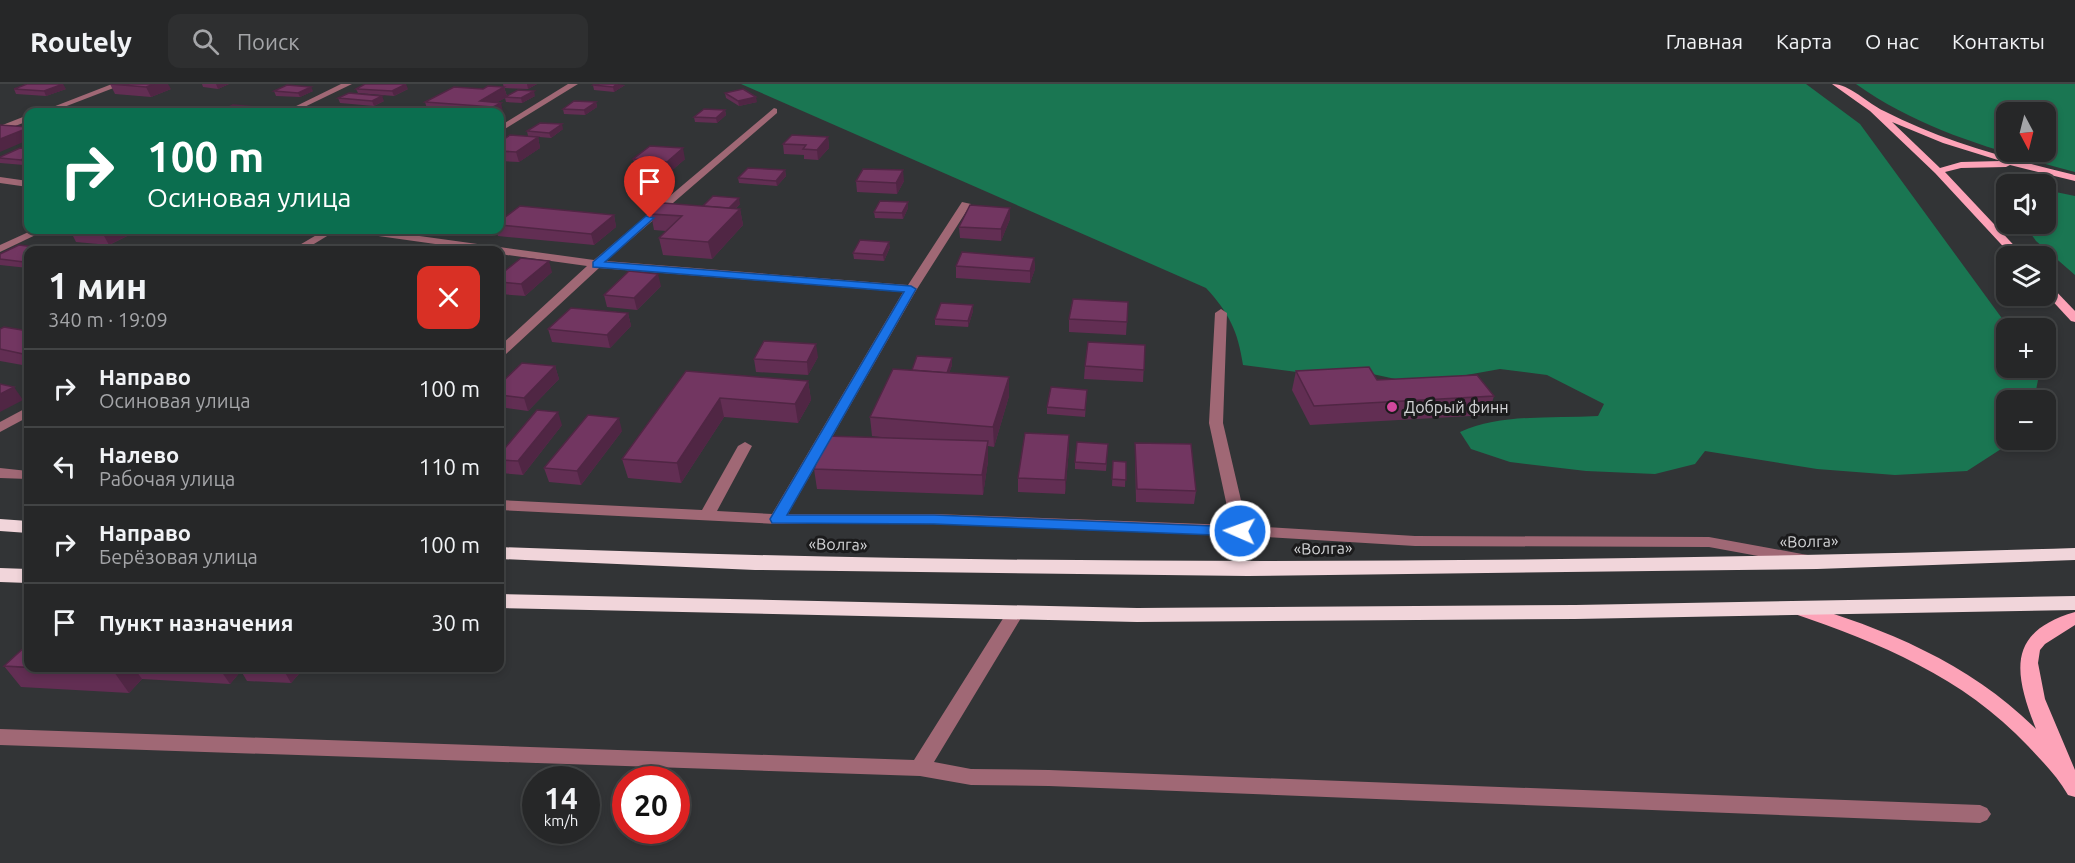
<!DOCTYPE html>
<html lang="ru">
<meta charset="utf-8">
<style>
:root{--surface:#262728;--page:#2e2f30;--text:#f1f3f6;--muted:#a4a5a8;--line:#424445}
body{margin:0;font-family:Ubuntu,sans-serif;background:var(--page);color:var(--text);height:100vh;display:flex;flex-direction:column;font-size:22px;white-space:nowrap}
*{box-sizing:border-box;margin:0}
p{font-size:20px;color:var(--muted)}
.icon{flex:none;width:33px;height:33px;fill:none;stroke:currentColor;stroke-width:2;stroke-linecap:round;stroke-linejoin:round}
.map{position:relative;flex:1;overflow:hidden}
.panel{position:absolute;left:24px;top:162px;width:480px;height:426px;display:flex;flex-direction:column;background:var(--surface);border-radius:12px;box-shadow:0 3px 9px #0003,0 0 0 2px var(--line)}
.panel>*{flex:none}
.hud{position:absolute;left:24px;top:24px;width:480px;height:126px;border-radius:12px;box-shadow:0 3px 9px #0003,0 0 0 2px var(--line);background:#0b6e4f;color:#fff;overflow:hidden}
.needle{width:39px;rotate:173deg}
.fabs{position:absolute;left:1996px;top:18px;display:grid;gap:12px}
.fabs a{display:grid;place-items:center;width:60px;height:60px;border-radius:12px;background:var(--surface);box-shadow:0 3px 9px #0003,0 0 0 2px var(--line);font-size:30px}
.speed{position:absolute;left:522px;top:682px;display:flex;gap:12px;font-size:30px;font-weight:700;text-align:center}
.speed>*{display:grid;place-content:center;width:78px;height:78px;border-radius:50%;background:var(--surface);box-shadow:0 3px 9px #0003,0 0 0 2px var(--line);line-height:1}
.speed small{font-size:15px;font-weight:400}
.speed .limit{border:9px solid #d22;background:#fff;color:#111}
.pin{position:absolute;display:grid;place-items:center;width:51px;height:51px;color:#fff;margin:-62px -26px;border-radius:50% 50% 50% 0;rotate:-45deg;box-shadow:0 0 6px #0007}
.pin .icon{rotate:45deg}
.me{position:absolute;width:66px;margin:-33px;rotate:272deg;stroke-linejoin:round;filter:drop-shadow(0 0 4px #0008)}
.turn{display:flex;align-items:center;gap:21px;height:126px;padding:0 24px;font-size:27px}
.turn .icon{width:78px;height:78px;stroke-width:2.5}
.turn b{display:block;font-size:42px;line-height:51px}
.round{display:grid;place-items:center;flex:none;width:63px;height:63px;border-radius:12px;background:var(--page)}
.headline{display:flex;align-items:center;justify-content:space-between;height:102px;padding:0 24px}
h1{font-size:36px;font-weight:600;line-height:45px}
ul{padding:0;list-style:none}
li{display:flex;align-items:center;gap:18px;height:78px;padding:0 24px;border-top:2px solid var(--line)}
li div{flex:1}
li b{display:block;font-size:22px}
li em{font-style:normal}
header{display:flex;align-items:center;gap:36px;box-sizing:border-box;height:84px;padding:0 30px;background:var(--surface);border-bottom:2px solid var(--line)}
header strong{font-size:28px}
nav{display:flex;gap:33px;margin-inline-start:auto;font-size:21px}
.search{width:420px;height:54px;background:var(--page);display:flex;align-items:center;gap:15px;box-sizing:border-box;padding:0 21px;border-radius:12px;color:var(--muted);font-size:22px}
.map>svg:first-child{display:block}
</style>
<header>
<strong>Routely</strong>
<div class="search"><svg class="icon" aria-label="search" viewBox="0 0 24 24"><circle cx="10" cy="10" r="6"/><path d="M15 15l6 6"/></svg>Поиск</div>
<nav><a>Главная</a><a>Карта</a><a>О нас</a><a>Контакты</a></nav>
</header>
<div class="map">
<svg width="2075" height="779" viewBox="0 0 2075 779">
<rect width="100%" height="100%" fill="#323436"/>
<g fill="#1a7652" fill-rule="evenodd">
<path d="M741,0H1806L1860,40L2009,244H2007V284H2038L2040,286L2034,316H2007V356H2015L1967,387L1895,391L1817,385L1705,367L1695,380L1655,390L1586,387L1510,378L1471,365L1460,348C1502,329 1553,335 1598,332L1604,320L1547,291L1500,285L1444,295L1400,296L1354,286L1297,288L1243,281C1238,247 1229,229 1206,204Z"/>
<path d="M1856,0H2075V88C1998,67 1922,47 1856,0ZM2007,28H2046V68H2007Z"/>
<polygon points="2046,106 2075,112 2075,191 2036,157 2024,140 2046,140"/>
</g>
<g fill="none" stroke-linecap="round" stroke-linejoin="round">
<g fill="#a06875" fill-rule="evenodd">
<polygon points="112,0 124,0 51,28 40,28"/>
<polygon points="341,0 352,0 294,28 284,28"/>
<polygon points="568,0 578,0 500,48 500,42"/>
<polygon points="774,24 777,25 777,29 606,177 908,201 962,118 971,120 917,205 788,430 934,430 1231,441 1209,339 1215,229 1221,225 1227,229 1223,339 1247,442 1415,452 1709,453 1802,470 1808,471 1810,475 1808,479 1802,480 1709,463 1415,462 1266,453 934,440 777,440 500,426 500,416 702,426 738,362 745,358 752,362 717,427 772,430 903,208 599,184 505,271 500,272 500,262 587,182 500,170 500,166 478,166 357,149 352,146 376,146 594,176"/>
<polygon points="28,31 28,37 0,48 0,42"/>
<polygon points="0,93 28,97 28,103 0,99"/>
<polygon points="33,146 46,146 0,168 0,161"/>
<polygon points="325,146 337,146 304,166 291,166"/>
<polygon points="28,323 28,333 0,348 0,338"/>
<polygon points="0,384 28,387 28,395 0,394"/>
<polygon points="1015,523 1021,525 1024,529 934,678 971,685 1049,686 1980,721 1987,724 1991,730 1987,736 1980,739 1049,702 971,701 920,692 0,661 0,645 914,676 1009,525"/>
</g>
<g fill="#fda3b8" fill-rule="evenodd">
<path d="M1832,0C1850,0 1867,19 1884,27C1944,58 2010,75 2075,91V97L2010,81L2006,83L1961,84L1945,88L2024,172H2012L1935,89L1870,27ZM1892,38L1943,59L2001,77L1961,78L1940,84Z"/>
<polygon points="2046,199 2050,201 2075,227 2075,238 2071,237 2046,210"/>
<path d="M1798,519C1885,544 1971,580 2036,645C2014,589 2006,548 2075,528V541L2045,560L2040,566L2038,579L2045,615L2075,686V713L2068,711C2057,692 2043,678 2028,662C1963,593 1880,559 1792,529L1789,525L1792,521Z"/>
</g>
<g fill="#f1d5da" fill-rule="evenodd">
<polygon points="0,435 28,437 28,449 0,447"/>
<path d="M500,463C1025,483 1550,480 2075,464V476L1817,485L1248,492L755,486L500,475Z"/>
<polygon points="0,484 28,485 28,499 0,498"/>
<polygon points="500,510 1137,524 1575,521 2075,512 2075,526 1575,535 1137,538 500,524"/>
</g>
</g>
<g fill="#622e53">
<polygon points="110,0 171,5 151,13 115,10"/>
<polygon points="202,0 229,0 218,5 203,3"/>
<polygon points="503,0 537,0 528,5 504,4"/>
<polygon points="593,1 625,1 614,8 594,6"/>
<polygon points="504,3 507,12 535,12 522,19 506,18 505,14 497,18 503,28 428,28 425,18 483,5"/>
<polygon points="14,5 66,5 46,12 16,10"/>
<polygon points="356,5 408,5 394,12 358,9"/>
<polygon points="274,7 313,7 300,13 276,12"/>
<polygon points="725,9 757,18 739,22 726,14"/>
<polygon points="338,14 384,17 374,22 340,19"/>
<polygon points="596,18 597,23 585,31 564,30 563,25"/>
<polygon points="725,26 726,31 717,39 695,38 694,33"/>
<polygon points="563,45 551,54 528,52 527,47"/>
<polygon points="538,53 540,64 519,78 500,77 500,58"/>
<polygon points="828,53 829,64 818,76 804,75 804,71 784,70 783,60"/>
<polygon points="28,65 28,79 24,81 0,79 0,73"/>
<polygon points="633,75 685,75 670,88 636,86"/>
<polygon points="785,86 786,92 777,102 739,99 738,94"/>
<polygon points="671,94 673,100 657,112 630,110 628,104"/>
<polygon points="856,97 904,97 897,110 857,108"/>
<polygon points="908,118 908,124 903,135 875,134 874,128"/>
<polygon points="740,120 735,125 740,125 743,141 712,175 663,171 659,154 666,147 654,146 651,130 703,122"/>
<polygon points="614,131 616,143 594,161 498,152 496,146 500,146 500,137"/>
<polygon points="1010,135 1001,157 960,154 959,143"/>
<polygon points="70,146 139,146 109,161 76,158"/>
<polygon points="19,161 28,184 0,181 0,170"/>
<polygon points="890,163 884,177 854,175 853,169"/>
<polygon points="1034,174 1035,185 1030,199 956,194 956,182"/>
<polygon points="552,188 525,212 500,210 500,191"/>
<polygon points="661,202 637,226 607,223 604,211"/>
<polygon points="1128,218 1126,251 1069,248 1069,235"/>
<polygon points="973,221 973,227 968,243 935,241 935,235"/>
<polygon points="628,229 631,242 610,264 552,258 548,245"/>
<polygon points="0,245 28,247 28,282 0,277"/>
<polygon points="1145,261 1143,298 1084,295 1085,282"/>
<polygon points="818,273 808,291 756,288 754,275"/>
<polygon points="952,281 949,289 1009,312 994,363 988,362 988,377 983,411 817,405 814,385 897,355 872,352 870,333 912,286"/>
<polygon points="555,282 559,295 528,327 500,323 500,300"/>
<polygon points="686,287 808,297 811,316 798,339 724,333 681,399 628,394 622,375"/>
<polygon points="1296,287 1377,296 1494,312 1488,331 1310,341 1292,306"/>
<polygon points="1087,306 1085,333 1047,330 1047,323"/>
<polygon points="562,341 523,391 500,389 500,370"/>
<polygon points="622,347 581,401 549,398 544,384"/>
<polygon points="1069,351 1069,365 1065,410 1018,408 1018,394"/>
<polygon points="1135,359 1196,407 1194,420 1136,418 1135,373"/>
<polygon points="1108,360 1106,387 1075,385 1075,378"/>
<polygon points="1113,377 1126,378 1125,403 1112,402"/>
<polygon points="4,582 28,584 304,584 291,599 247,597 241,587 230,600 142,595 129,609 21,603"/>
</g>
<g fill="#502644">
<polygon points="63,0 66,5 46,12 44,7"/>
<polygon points="154,0 168,0 171,5 151,13 146,3"/>
<polygon points="216,0 229,0 218,5"/>
<polygon points="406,0 408,5 394,12 392,7"/>
<polygon points="527,0 537,0 528,5"/>
<polygon points="617,0 625,1 614,8 613,3"/>
<polygon points="311,3 313,7 300,13 298,9"/>
<polygon points="504,3 507,13 489,23 480,17"/>
<polygon points="534,7 535,12 522,19 521,14"/>
<polygon points="382,12 384,17 374,22 372,17"/>
<polygon points="756,13 757,18 739,22 738,17"/>
<polygon points="596,18 597,23 585,31 584,26"/>
<polygon points="501,19 503,28 500,31 500,28 494,28 493,23"/>
<polygon points="266,24 268,28 255,28"/>
<polygon points="725,26 726,31 717,39 716,34"/>
<polygon points="562,40 563,45 551,54 549,49"/>
<polygon points="28,44 28,56 0,68 0,55"/>
<polygon points="538,53 540,64 519,78 516,68"/>
<polygon points="828,53 829,64 818,76 817,66"/>
<polygon points="683,64 685,75 670,88 667,78"/>
<polygon points="28,72 28,79 24,81 21,76"/>
<polygon points="500,79 502,87 500,89"/>
<polygon points="785,86 786,92 777,102 776,97"/>
<polygon points="903,86 904,97 897,110 896,99"/>
<polygon points="671,94 673,100 657,112 656,107"/>
<polygon points="739,114 740,120 729,131 728,126"/>
<polygon points="908,118 908,124 903,135 902,129"/>
<polygon points="1010,124 1010,135 1001,157 1001,145"/>
<polygon points="740,125 743,141 712,175 708,158"/>
<polygon points="614,131 616,143 594,161 591,150"/>
<polygon points="111,146 139,146 109,161 103,150"/>
<polygon points="889,158 890,163 884,177 883,171"/>
<polygon points="1034,174 1035,185 1030,199 1030,187"/>
<polygon points="28,176 28,184 24,178"/>
<polygon points="549,177 552,188 525,212 521,200"/>
<polygon points="658,190 661,202 637,226 634,214"/>
<polygon points="973,221 973,227 968,243 968,237"/>
<polygon points="628,229 631,242 610,264 607,251"/>
<polygon points="816,260 818,273 808,291 807,278"/>
<polygon points="952,274 952,281 946,299 946,292"/>
<polygon points="555,282 559,295 528,327 524,314"/>
<polygon points="1009,293 1009,312 994,363 993,343"/>
<polygon points="808,297 811,316 798,339 795,320"/>
<polygon points="14,303 23,316 0,328 0,310"/>
<polygon points="720,314 724,333 681,399 677,379"/>
<polygon points="558,328 562,341 523,391 518,377"/>
<polygon points="619,334 622,347 581,401 577,387"/>
<polygon points="1069,351 1069,365 1065,410 1065,396"/>
<polygon points="988,357 988,377 983,411 982,391"/>
<polygon points="118,584 134,584 142,595 129,609 114,588"/>
<polygon points="219,584 239,584 241,587 230,600"/>
<polygon points="284,584 304,584 291,599 283,585"/>
</g>
<g fill="#723661" stroke="#502644" stroke-width="1.5">
<polygon points="27,0 63,0 44,7 14,5"/>
<polygon points="110,0 154,0 146,3"/>
<polygon points="365,0 406,0 392,7 356,5"/>
<polygon points="595,0 617,0 613,3 593,1"/>
<polygon points="287,1 311,3 298,9 274,7"/>
<polygon points="488,2 504,3 480,17 501,19 493,23 425,18 454,3 483,5"/>
<polygon points="743,5 756,13 738,17 725,9"/>
<polygon points="518,6 534,7 521,14 505,13"/>
<polygon points="349,9 382,12 372,17 338,14"/>
<polygon points="574,17 596,18 584,26 563,25"/>
<polygon points="233,21 266,24 255,28 217,28"/>
<polygon points="307,25 338,28 299,28"/>
<polygon points="704,25 725,26 716,34 694,33"/>
<polygon points="540,39 562,40 549,49 527,47"/>
<polygon points="0,41 28,43 28,44 0,55"/>
<polygon points="510,51 538,53 516,68 500,67 500,58"/>
<polygon points="792,51 828,53 817,66 803,65 806,61 783,60"/>
<polygon points="650,62 683,64 667,78 633,75"/>
<polygon points="20,64 28,65 28,72 21,76 0,74 0,73"/>
<polygon points="748,84 785,86 776,97 738,94"/>
<polygon points="863,85 903,86 896,99 856,97"/>
<polygon points="644,92 671,94 656,107 628,104"/>
<polygon points="713,112 739,114 729,124 703,122"/>
<polygon points="880,117 908,118 902,129 874,128"/>
<polygon points="663,119 740,125 708,158 659,154 682,132 651,130"/>
<polygon points="970,121 1010,124 1001,145 959,143"/>
<polygon points="520,122 614,131 591,150 500,141 500,137"/>
<polygon points="70,146 111,146 103,150"/>
<polygon points="860,156 889,158 883,171 853,169"/>
<polygon points="19,161 51,165 47,166 28,166 28,176 24,178 0,175 0,170"/>
<polygon points="221,162 248,165 245,166 214,166"/>
<polygon points="962,168 1034,174 1030,187 956,182"/>
<polygon points="521,174 549,177 521,200 500,198 500,191"/>
<polygon points="629,187 658,190 634,214 604,211"/>
<polygon points="1073,215 1128,218 1127,238 1069,235"/>
<polygon points="941,219 973,221 968,237 935,235"/>
<polygon points="571,224 628,229 607,251 548,245"/>
<polygon points="4,243 28,247 28,271 0,265 0,245"/>
<polygon points="764,257 816,260 807,278 754,275"/>
<polygon points="1088,258 1145,261 1144,286 1085,282"/>
<polygon points="917,272 952,274 947,289 912,286"/>
<polygon points="522,279 555,282 524,314 500,311 500,300"/>
<polygon points="1369,283 1377,296 1477,291 1494,312 1314,322 1296,287"/>
<polygon points="893,285 1009,293 993,343 870,333"/>
<polygon points="686,287 808,297 795,320 720,314 677,379 622,375"/>
<polygon points="0,300 14,303 0,310"/>
<polygon points="1051,303 1087,306 1085,326 1047,323"/>
<polygon points="537,326 558,328 518,377 500,376 500,370"/>
<polygon points="588,331 619,334 577,387 544,384"/>
<polygon points="1025,349 1069,351 1065,396 1018,394"/>
<polygon points="826,352 988,357 982,391 814,385"/>
<polygon points="1077,358 1108,360 1106,380 1075,378"/>
<polygon points="1135,359 1191,360 1196,407 1137,405"/>
<polygon points="1113,377 1126,378 1126,396 1112,395"/>
<polygon points="28,560 28,584 118,584 114,588 4,582"/>
</g>
<polygon fill="#1a73e8" stroke="#114b97" stroke-width="1.5" points="646,132 654,134 605,178 911,202 916,205 787,431 934,431 1240,443 1248,447 1240,452 934,440 772,439 770,435 904,208 593,183 593,178"/>
<circle fill="#d1479c" stroke="#1b1b1c" stroke-width="2" cx="1392" cy="323" r="6"/>
<g text-anchor="middle" dominant-baseline="central" stroke-width="6" stroke-linejoin="round" paint-order="stroke">
<g font-size="16" fill="#d4d5d7" stroke="#1b1b1c" text-anchor="start">
<text x="1404" y="323">Добрый финн</text>
</g>
<g font-size="16" fill="#d4d5d7" stroke="#1b1b1c">
<text transform="translate(1809 457) rotate(-1)">«Волга»</text>
<text transform="translate(838 460) rotate(1)">«Волга»</text>
<text transform="translate(1323 464) rotate(-1)">«Волга»</text>
</g>
</g>
</svg>
<div class="fabs">
<a><svg class="needle" viewBox="-14 -14 28 28"><path d="M0-13l5 13h-10z" fill="#e53935"/><path d="M0 13l5-13h-10z" fill="#a4a5a8"/></svg></a>
<a><svg class="icon" aria-label="sound" viewBox="0 0 24 24"><path d="M4 9h4l5-4v14l-5-4H4zM17 9q2 3 0 6"/></svg></a>
<a><svg class="icon" aria-label="layers" viewBox="0 0 24 24"><path d="M12 4l9 5-9 5-9-5zM3 14l9 5 9-5"/></svg></a>
<a>+</a>
<a>−</a>
</div>
<div class="speed"><div>14<small>km/h</small></div><div class="limit">20</div></div>
<div class="pin" style="left:650px;top:134px;background:#d93025"><svg class="icon" aria-label="arrive" viewBox="0 0 24 24"><path d="M6 21V4h12l-3 4 3 4H6"/></svg></div>
<svg class="me" style="left:1240px;top:447px" viewBox="-20 -20 40 40"><circle r="17" fill="#1a73e8" stroke="#fff" stroke-width="3"/><path d="M0-11L8 9 0 5-8 9z" fill="#fff"/></svg>
<div class="hud">
<div class="turn"><svg class="icon" aria-label="right" viewBox="0 0 24 24"><path d="M7 20v-9h11M14 6l5 5-5 5"/></svg><div><b>100 m</b>Осиновая улица</div></div>
</div>
<section class="panel">
<div class="headline"><div><h1>1 мин</h1><p>340 m · 19:09</p></div><a class="round" style="background:#d93025;color:#fff"><svg class="icon" aria-label="close" viewBox="0 0 24 24"><path d="M6 6l12 12M18 6L6 18"/></svg></a></div>
<ul>
<li><svg class="icon" aria-label="right" viewBox="0 0 24 24"><path d="M7 20v-9h11M14 6l5 5-5 5"/></svg><div><b>Направо</b><p>Осиновая улица</p></div><em>100 m</em></li>
<li><svg class="icon" aria-label="left" viewBox="0 0 24 24"><path d="M17 20v-9H6M10 6l-5 5 5 5"/></svg><div><b>Налево</b><p>Рабочая улица</p></div><em>110 m</em></li>
<li><svg class="icon" aria-label="right" viewBox="0 0 24 24"><path d="M7 20v-9h11M14 6l5 5-5 5"/></svg><div><b>Направо</b><p>Берёзовая улица</p></div><em>100 m</em></li>
<li><svg class="icon" aria-label="arrive" viewBox="0 0 24 24"><path d="M6 21V4h12l-3 4 3 4H6"/></svg><div><b>Пункт назначения</b></div><em>30 m</em></li>
</ul>
</section>
</div>
